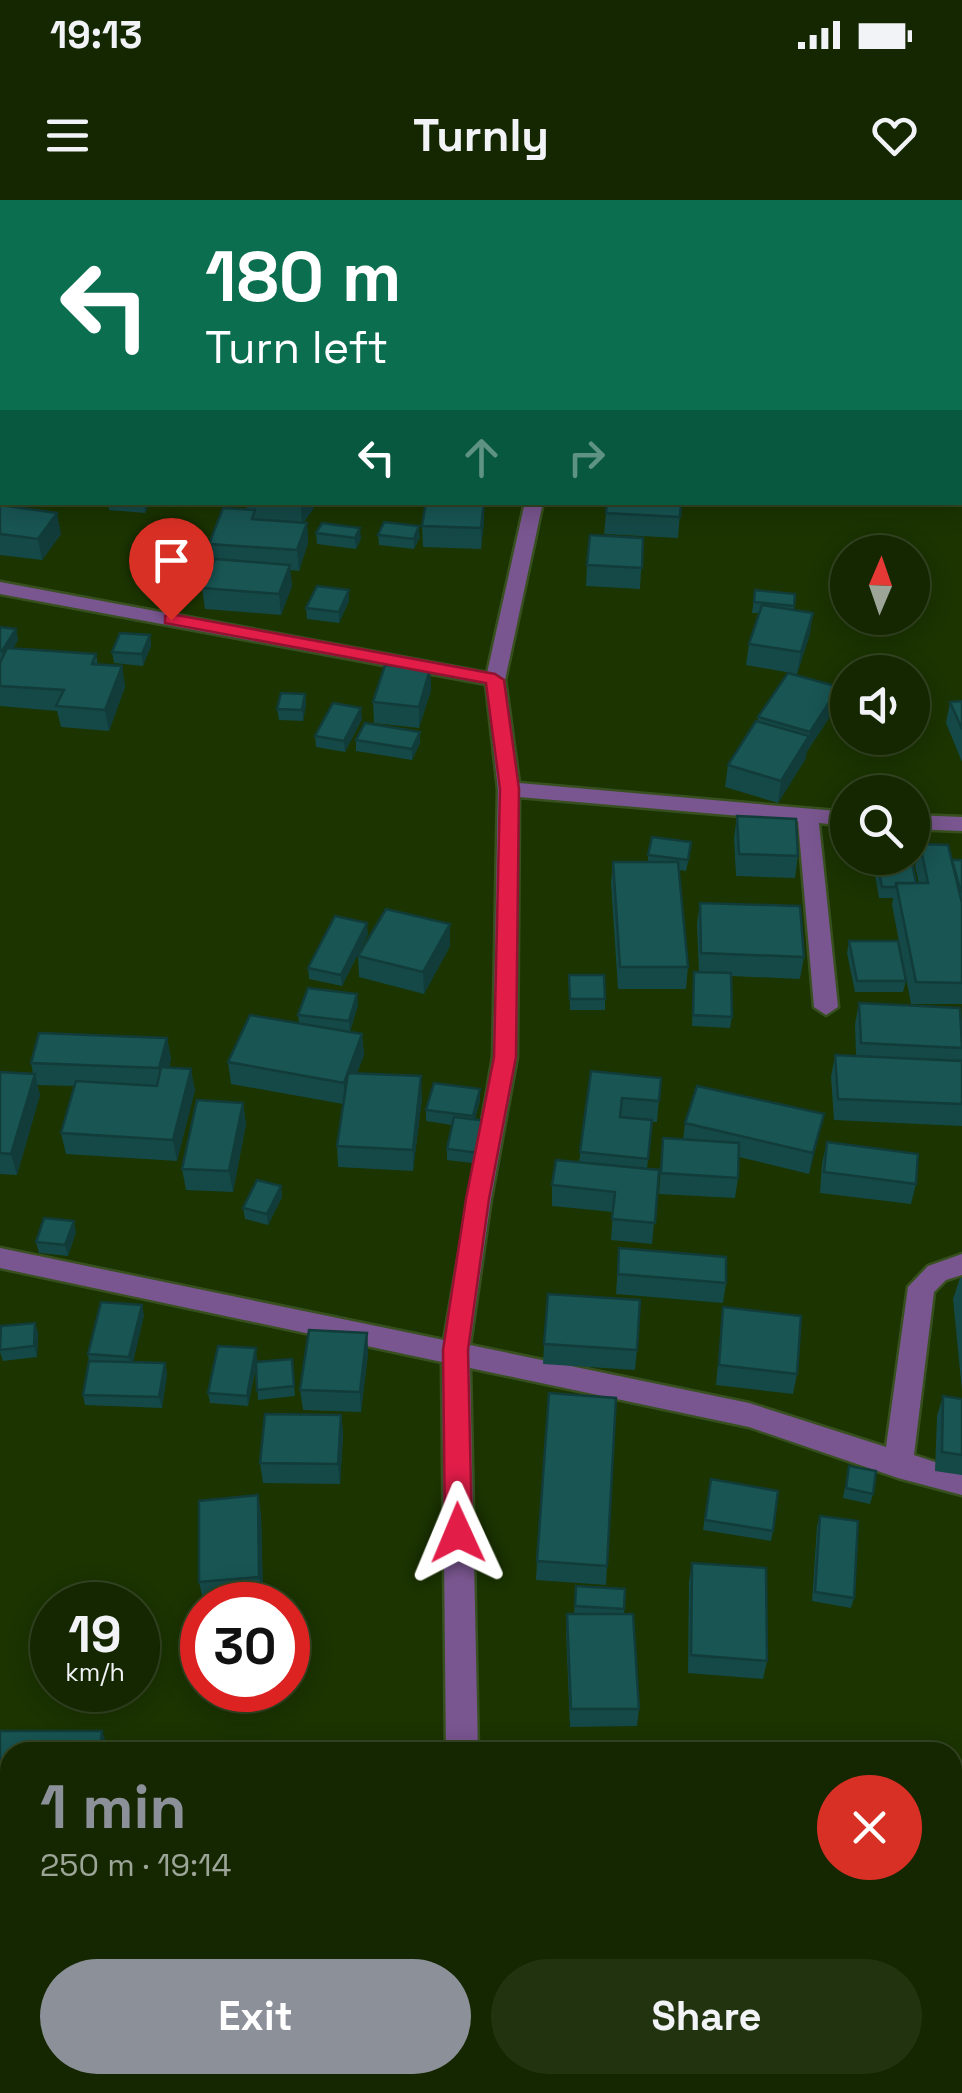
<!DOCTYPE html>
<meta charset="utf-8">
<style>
:root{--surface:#142700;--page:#21330f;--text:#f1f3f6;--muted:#9da599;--line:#342;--accent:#8c9099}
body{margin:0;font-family:"Space Grotesk",sans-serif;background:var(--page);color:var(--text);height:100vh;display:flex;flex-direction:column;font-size:38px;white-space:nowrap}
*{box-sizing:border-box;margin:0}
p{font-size:32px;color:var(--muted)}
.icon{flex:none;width:55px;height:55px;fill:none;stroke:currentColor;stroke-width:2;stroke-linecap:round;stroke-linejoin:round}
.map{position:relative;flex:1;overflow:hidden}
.panel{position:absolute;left:0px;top:1542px;width:962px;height:352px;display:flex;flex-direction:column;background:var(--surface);border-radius:30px 30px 0 0;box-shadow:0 5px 25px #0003,0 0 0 2px var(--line)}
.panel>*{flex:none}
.hud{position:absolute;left:0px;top:0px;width:962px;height:305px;box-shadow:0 5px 25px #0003,0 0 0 2px var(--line);background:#0b6e4f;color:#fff;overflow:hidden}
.needle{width:65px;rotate:2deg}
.tools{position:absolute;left:830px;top:335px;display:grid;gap:20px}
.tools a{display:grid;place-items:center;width:100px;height:100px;border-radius:50%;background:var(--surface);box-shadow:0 5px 25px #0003,0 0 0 2px var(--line);font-size:50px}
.speed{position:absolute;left:30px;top:1382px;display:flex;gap:20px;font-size:50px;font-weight:700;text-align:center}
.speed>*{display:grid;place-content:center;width:130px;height:130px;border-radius:50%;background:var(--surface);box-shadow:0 5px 25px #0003,0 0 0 2px var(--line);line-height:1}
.speed small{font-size:25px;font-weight:400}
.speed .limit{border:15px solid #d22;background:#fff;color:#111}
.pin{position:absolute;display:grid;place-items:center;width:85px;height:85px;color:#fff;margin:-102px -42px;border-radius:50% 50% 50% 0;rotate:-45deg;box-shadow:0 0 10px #0007}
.pin .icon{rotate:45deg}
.me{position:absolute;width:110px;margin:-55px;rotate:359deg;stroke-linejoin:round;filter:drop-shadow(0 0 8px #0008)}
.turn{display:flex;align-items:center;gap:35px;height:210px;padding:0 40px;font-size:45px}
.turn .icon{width:130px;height:130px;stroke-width:2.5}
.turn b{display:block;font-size:70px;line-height:85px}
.lanes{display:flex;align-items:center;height:95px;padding:0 40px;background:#0003;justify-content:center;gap:50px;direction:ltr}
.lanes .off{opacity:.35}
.round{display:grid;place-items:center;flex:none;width:105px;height:105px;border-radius:52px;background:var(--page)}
.summary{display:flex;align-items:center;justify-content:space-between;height:170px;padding:0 40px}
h1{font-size:60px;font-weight:700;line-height:75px;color:var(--accent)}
.cta{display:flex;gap:20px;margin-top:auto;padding:20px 40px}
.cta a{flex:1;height:115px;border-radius:60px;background:var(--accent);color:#fff;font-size:40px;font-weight:700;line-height:115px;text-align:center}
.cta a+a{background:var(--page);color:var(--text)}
.status{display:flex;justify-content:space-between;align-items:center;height:70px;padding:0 50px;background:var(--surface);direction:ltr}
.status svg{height:28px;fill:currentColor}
header{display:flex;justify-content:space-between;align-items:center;height:130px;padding:0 40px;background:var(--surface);font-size:45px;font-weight:700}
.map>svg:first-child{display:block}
</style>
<div class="status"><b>19:13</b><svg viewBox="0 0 49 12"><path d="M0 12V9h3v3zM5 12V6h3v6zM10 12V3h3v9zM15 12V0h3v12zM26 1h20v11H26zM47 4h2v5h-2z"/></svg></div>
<header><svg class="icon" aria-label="menu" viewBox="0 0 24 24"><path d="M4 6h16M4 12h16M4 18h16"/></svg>Turnly<svg class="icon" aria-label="heart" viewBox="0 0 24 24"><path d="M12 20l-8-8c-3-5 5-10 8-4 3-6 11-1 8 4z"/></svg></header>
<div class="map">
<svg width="962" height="1893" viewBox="0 0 962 1893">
<rect width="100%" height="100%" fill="#1b3400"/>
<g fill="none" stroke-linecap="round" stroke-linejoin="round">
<defs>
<g id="street">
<polygon points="498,0 513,0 514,2 500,2"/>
<polygon points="801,0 822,0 823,2 803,2"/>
<polygon points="960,189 962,190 962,200 960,199"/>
<polygon points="525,302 543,302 505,480 519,583 848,612 848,626 819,623 838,807 826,815 814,807 798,621 519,597 517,857 491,999 470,1145 749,1203 886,1247 908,1087 928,1066 962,1054 962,1075 946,1080 934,1092 914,1255 962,1271 962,1295 898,1278 749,1227 470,1168 478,1552 446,1552 442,1162 0,1068 0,1048 444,1140 493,857 498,589 486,484 0,394 0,382 487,473"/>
<polygon points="912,615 962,617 962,631 912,629"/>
<rect x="449" y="1885" width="36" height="8"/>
</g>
</defs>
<use href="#street" stroke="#385020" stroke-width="5"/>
<use href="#street" fill="#79568f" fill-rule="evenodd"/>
</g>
<g fill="#154947">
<rect x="539" y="0" width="85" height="2"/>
<polygon points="108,302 150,302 145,313 109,310"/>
<polygon points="246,302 318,302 304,322 307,323 308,343 299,371 290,370 292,386 281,415 205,409 202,388 213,365 211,364 209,344 247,309"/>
<polygon points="484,302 484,321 481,349 423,347 422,326"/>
<polygon points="607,302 681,302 678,338 604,334"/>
<polygon points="0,305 61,334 42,360 0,355"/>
<polygon points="316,333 361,339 356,349 317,344"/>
<polygon points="378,335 420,337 414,349 379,345"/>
<polygon points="643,338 640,389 586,386 587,365"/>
<polygon points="755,390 795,394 794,410 810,434 797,474 746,465 749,444 759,413 752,413"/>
<polygon points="349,401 339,423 307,419 306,408"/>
<polygon points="0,427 16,429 18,440 13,448 96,454 98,465 122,466 125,487 109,531 61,527 57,511 0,506"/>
<polygon points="150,435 151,446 143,466 114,463 112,452"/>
<polygon points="430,469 431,490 419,528 374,523 373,502"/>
<polygon points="839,487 835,509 806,553 806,558 778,603 725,587 728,565 758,522 758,517"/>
<polygon points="305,494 306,505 303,521 279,520 277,509"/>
<polygon points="962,501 962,562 946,523 950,502"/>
<polygon points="362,519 345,552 316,547 315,536"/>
<polygon points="356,540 420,543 412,560 356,551"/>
<polygon points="737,616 798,656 795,678 736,676 734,638"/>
<polygon points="920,644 952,661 962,660 962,804 911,804 892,705 893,698 879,698 874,668 876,658 916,683 919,683 915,666"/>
<polygon points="690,653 686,671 679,670 688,767 686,789 618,789 611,683 613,662 648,662 648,655"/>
<polygon points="700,703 804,757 800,779 731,776 732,817 730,828 692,826 694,772 699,772 697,724"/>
<polygon points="450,724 450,746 424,794 359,777 358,756"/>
<polygon points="368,734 342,786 309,779 308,768"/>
<polygon points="849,741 906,781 903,792 855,792 847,753"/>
<polygon points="569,775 605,799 605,810 570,810"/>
<polygon points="859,803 962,825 962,926 834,920 831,877 835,855 856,856 855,824"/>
<polygon points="358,805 350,832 362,834 364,855 357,873 422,898 413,971 338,967 337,946 343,904 231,884 228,862 299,823 298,815"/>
<polygon points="167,838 171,859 169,868 195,890 177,961 66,954 61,933 75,886 37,885 40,895 17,975 0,974 0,872 33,874 31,863"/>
<polygon points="591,871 661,878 657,922 652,922 647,969 659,970 652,1044 611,1040 613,1012 552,1006 552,985 579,963"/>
<polygon points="480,900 475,919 488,921 487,932 480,964 447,960 447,949 452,925 426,921 426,910"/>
<polygon points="243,903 246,924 233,992 186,990 182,969"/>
<polygon points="685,923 819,935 809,974 739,957 738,978 735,998 659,994 663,938 683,940"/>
<polygon points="827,942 916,984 911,1004 820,993 822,963"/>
<polygon points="281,986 282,997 268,1025 245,1019 243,1008"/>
<polygon points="76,1032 68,1056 39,1053 36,1042"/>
<polygon points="619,1048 726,1083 723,1103 616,1094"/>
<polygon points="960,1078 962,1078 962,1191 953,1099"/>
<polygon points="723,1107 797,1174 793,1194 716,1185"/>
<polygon points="144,1115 133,1162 165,1163 167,1174 162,1208 85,1205 83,1195 89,1161 88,1154"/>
<polygon points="35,1123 38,1133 37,1157 3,1161 0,1152 1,1126"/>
<polygon points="367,1133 368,1154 361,1212 303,1210 300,1190"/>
<polygon points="544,1144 637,1150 635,1170 543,1164"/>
<polygon points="257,1159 257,1162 292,1159 295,1196 258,1200 256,1167 248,1206 210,1203 208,1193"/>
<polygon points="943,1196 962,1199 962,1275 935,1271 937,1216"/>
<polygon points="341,1215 343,1234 340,1284 263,1283 260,1263"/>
<polygon points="849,1266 873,1294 870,1304 843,1298"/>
<polygon points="711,1279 773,1331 771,1341 703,1330"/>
<polygon points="258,1295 261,1315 263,1395 203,1400 199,1382"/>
<polygon points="820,1316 854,1398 851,1408 812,1401 817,1326"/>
<polygon points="537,1361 607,1366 606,1385 536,1380"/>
<polygon points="692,1363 767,1461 763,1479 688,1473 689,1382"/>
<polygon points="576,1386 625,1389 624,1414 639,1509 637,1526 570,1527 566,1432 567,1414 574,1414"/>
<polygon points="0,1531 10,1552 10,1681 0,1681"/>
<polygon points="924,1885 952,1885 962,1893 925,1893"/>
</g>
<g fill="#113c3a">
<polygon points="2,115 2,139 0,142 0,118"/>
<polygon points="2,237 2,260 0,261 0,238"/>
<polygon points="144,302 150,302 145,313"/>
<polygon points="302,302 318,302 302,325 301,304"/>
<polygon points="484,302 484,321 481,349 481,328"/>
<polygon points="57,313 61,334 42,360 38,339"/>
<polygon points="307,323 308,343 299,371 297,350"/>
<polygon points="419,326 420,337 414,349 414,339"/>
<polygon points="360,328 361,339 356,349 355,338"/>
<polygon points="290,365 292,386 281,415 279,394"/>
<polygon points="349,390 349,401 339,423 339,412"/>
<polygon points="813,413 810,434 797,474 801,452"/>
<polygon points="16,429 18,440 5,462 2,451"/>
<polygon points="150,435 151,446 143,466 142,454"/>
<polygon points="122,466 125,487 109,531 105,510"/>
<polygon points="430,469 431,490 419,528 419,507"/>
<polygon points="839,487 835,509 806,553 810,532"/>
<polygon points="305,494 306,505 303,521 302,510"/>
<polygon points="361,508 362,519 345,552 344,541"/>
<polygon points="420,532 420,543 412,560 412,549"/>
<polygon points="809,536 806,558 778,603 781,581"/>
<polygon points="367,723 368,734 342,786 341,775"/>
<polygon points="450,724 450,746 424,794 423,772"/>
<polygon points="357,794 358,805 350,832 349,821"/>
<polygon points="362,834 364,855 345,904 344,883"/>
<polygon points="167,838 171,859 163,889 159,868"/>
<polygon points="191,869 195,890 177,961 173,940"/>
<polygon points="35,874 40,895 17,975 11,954"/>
<polygon points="421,876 422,898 413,971 413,950"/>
<polygon points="480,889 480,900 473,927 473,916"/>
<polygon points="243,903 246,924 233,992 229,971"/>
<polygon points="824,914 819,935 809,974 813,953"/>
<polygon points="488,921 487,932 480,964 480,953"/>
<polygon points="281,986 282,997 268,1025 267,1014"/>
<polygon points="74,1021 76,1032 68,1056 65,1045"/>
<polygon points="142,1105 144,1115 132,1167 129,1157"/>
<polygon points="35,1123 38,1133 37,1157 34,1146"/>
<polygon points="367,1133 368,1154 361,1212 360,1192"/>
<polygon points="256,1148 257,1159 248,1206 247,1196"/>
<polygon points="165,1163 167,1174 162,1208 159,1197"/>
<polygon points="341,1215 343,1234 340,1284 338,1264"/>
<polygon points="258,1295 261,1315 263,1395 259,1377"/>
<polygon points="102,1531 110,1552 100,1552"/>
</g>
<g fill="#185553" stroke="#113c3a" stroke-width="2.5">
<polygon points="193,0 217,0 214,2 191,2"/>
<polygon points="554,0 566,0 586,2 552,2"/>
<polygon points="593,0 620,0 619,2"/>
<polygon points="645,0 655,0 656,2 635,2 634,1"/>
<rect x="664" y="0" width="55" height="2"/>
<polygon points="960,24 962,25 962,55 960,57"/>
<polygon points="2,198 2,237 0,238 0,199"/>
<polygon points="426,302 484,302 481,328 422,326"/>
<polygon points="607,302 681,302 680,317 606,313"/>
<polygon points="0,305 57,313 38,339 0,334"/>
<polygon points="223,308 255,310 252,319 307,323 297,350 209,344"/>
<polygon points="384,322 419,326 414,339 378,335"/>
<polygon points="322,323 360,328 355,338 316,333"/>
<polygon points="590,335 643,338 642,368 587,365"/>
<polygon points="215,359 290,365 279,394 202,388"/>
<polygon points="317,386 349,390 339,412 306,408"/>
<polygon points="755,390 795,394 794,406 754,402"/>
<polygon points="762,405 813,413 801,452 749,444"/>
<polygon points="0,427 16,429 2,451 0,451"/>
<polygon points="120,433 150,435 142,454 112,452"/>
<polygon points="7,448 96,454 92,464 122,466 105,510 56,506 64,490 0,486 0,463"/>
<polygon points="385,465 430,469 419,507 373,502"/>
<polygon points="788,473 839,487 810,532 758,517"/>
<polygon points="281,493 305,494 302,510 277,509"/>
<polygon points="962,501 962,529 950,502"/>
<polygon points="333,503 361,508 344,541 315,536"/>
<polygon points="756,521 809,536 781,581 728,565"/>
<polygon points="365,523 420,532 412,549 356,540"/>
<polygon points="737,616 796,619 798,656 739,654"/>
<polygon points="652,637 691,642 688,660 648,655"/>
<polygon points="920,644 948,645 962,703 962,783 916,782 896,683 928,683"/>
<polygon points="876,658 911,658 916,683 896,683 896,687 882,687"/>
<polygon points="952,660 962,660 962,692 961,692"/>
<polygon points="613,662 678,662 688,767 620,767"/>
<polygon points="700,703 800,706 804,757 701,753"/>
<polygon points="386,709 450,724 423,772 358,756"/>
<polygon points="335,716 367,723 341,775 308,768"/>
<polygon points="849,741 898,741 906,781 857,781"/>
<polygon points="694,772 731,773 732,817 693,815"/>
<polygon points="569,775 604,775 605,799 570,799"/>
<polygon points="308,788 357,794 349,821 298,815"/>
<polygon points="859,803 960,808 962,848 861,843"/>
<polygon points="250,815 362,834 344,883 228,862"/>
<polygon points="39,833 167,838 159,868 31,863"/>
<polygon points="835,855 962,861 962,904 838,899"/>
<polygon points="161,867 191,869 173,940 61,933 76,881 157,886"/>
<polygon points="591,871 661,878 659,901 622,898 620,917 652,920 648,959 580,952"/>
<polygon points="0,872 35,874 11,954 0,953"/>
<polygon points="348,873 421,876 413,950 337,946"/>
<polygon points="434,883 480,889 473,916 426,910"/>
<polygon points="697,886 824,914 813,953 685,923"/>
<polygon points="197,900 243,903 229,971 182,969"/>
<polygon points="454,917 488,921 480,953 447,949"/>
<polygon points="663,938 739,943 738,978 661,973"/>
<polygon points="827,942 918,954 916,984 824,972"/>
<polygon points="556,960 659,970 655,1023 612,1019 615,992 552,985"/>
<polygon points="257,980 281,986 267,1014 243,1008"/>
<polygon points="44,1018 74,1021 65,1045 36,1042"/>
<polygon points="619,1048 726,1057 726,1083 618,1074"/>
<polygon points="548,1094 640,1100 637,1150 544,1144"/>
<polygon points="101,1102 142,1105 129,1157 88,1154"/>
<polygon points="723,1107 801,1116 797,1174 719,1165"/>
<polygon points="35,1123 34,1146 0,1150 1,1126"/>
<polygon points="309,1130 367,1133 360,1192 300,1190"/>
<polygon points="218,1146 256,1148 247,1196 208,1193"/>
<polygon points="292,1159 294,1186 257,1190 256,1162"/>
<polygon points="89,1161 165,1163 159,1197 83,1195"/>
<polygon points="549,1193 616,1198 607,1366 537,1361"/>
<polygon points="943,1196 962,1199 962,1255 942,1252"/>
<polygon points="265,1214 341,1215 338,1264 260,1263"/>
<polygon points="849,1266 876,1271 873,1294 846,1288"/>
<polygon points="711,1279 778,1291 773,1331 705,1320"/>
<polygon points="258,1295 259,1377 199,1382 199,1301"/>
<polygon points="820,1316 858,1321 854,1398 815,1392"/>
<polygon points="692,1363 766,1368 767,1461 691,1455"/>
<polygon points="576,1386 625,1389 624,1409 575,1406"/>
<polygon points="567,1414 633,1414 639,1509 571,1509"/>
<polygon points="0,1531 102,1531 100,1552 10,1552 10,1658 0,1659"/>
<polygon points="952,1859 962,1859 962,1893 934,1893 933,1885 952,1885"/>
</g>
<polygon fill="#e11d48" stroke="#92132f" stroke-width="2.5" points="171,414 495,474 504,480 519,589 516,857 489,999 468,1150 472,1333 468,1341 458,1345 449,1341 445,1333 443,1150 466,999 494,857 500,589 486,483 165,423 165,416"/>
</svg>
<div class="tools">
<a><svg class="needle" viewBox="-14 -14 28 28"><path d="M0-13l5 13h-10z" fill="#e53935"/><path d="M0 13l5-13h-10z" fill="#9da599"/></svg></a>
<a><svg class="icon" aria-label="sound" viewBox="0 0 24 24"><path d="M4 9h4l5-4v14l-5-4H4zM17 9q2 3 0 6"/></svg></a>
<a><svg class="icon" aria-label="search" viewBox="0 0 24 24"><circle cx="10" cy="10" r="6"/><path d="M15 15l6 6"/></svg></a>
</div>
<div class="speed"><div>19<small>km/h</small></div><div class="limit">30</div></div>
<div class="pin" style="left:171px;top:420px;background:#d93025"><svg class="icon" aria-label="arrive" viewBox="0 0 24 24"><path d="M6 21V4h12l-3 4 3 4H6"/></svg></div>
<svg class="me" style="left:458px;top:1333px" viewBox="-20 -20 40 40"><path d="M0-17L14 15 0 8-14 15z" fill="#e11d48" stroke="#fff" stroke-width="4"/></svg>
<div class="hud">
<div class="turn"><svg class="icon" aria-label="left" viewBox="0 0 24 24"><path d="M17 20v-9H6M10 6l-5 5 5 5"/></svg><div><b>180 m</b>Turn left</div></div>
<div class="lanes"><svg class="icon" aria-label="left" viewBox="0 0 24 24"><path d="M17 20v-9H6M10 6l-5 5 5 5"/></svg><svg class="icon off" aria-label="ahead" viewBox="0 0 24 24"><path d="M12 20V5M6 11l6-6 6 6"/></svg><svg class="icon off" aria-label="right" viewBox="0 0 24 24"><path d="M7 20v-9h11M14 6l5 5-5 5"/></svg></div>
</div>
<section class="panel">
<div class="summary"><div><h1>1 min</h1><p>250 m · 19:14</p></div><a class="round" style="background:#d93025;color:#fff"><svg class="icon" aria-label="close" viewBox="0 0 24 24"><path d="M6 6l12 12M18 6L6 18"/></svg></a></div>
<div class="cta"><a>Exit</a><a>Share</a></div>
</section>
</div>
